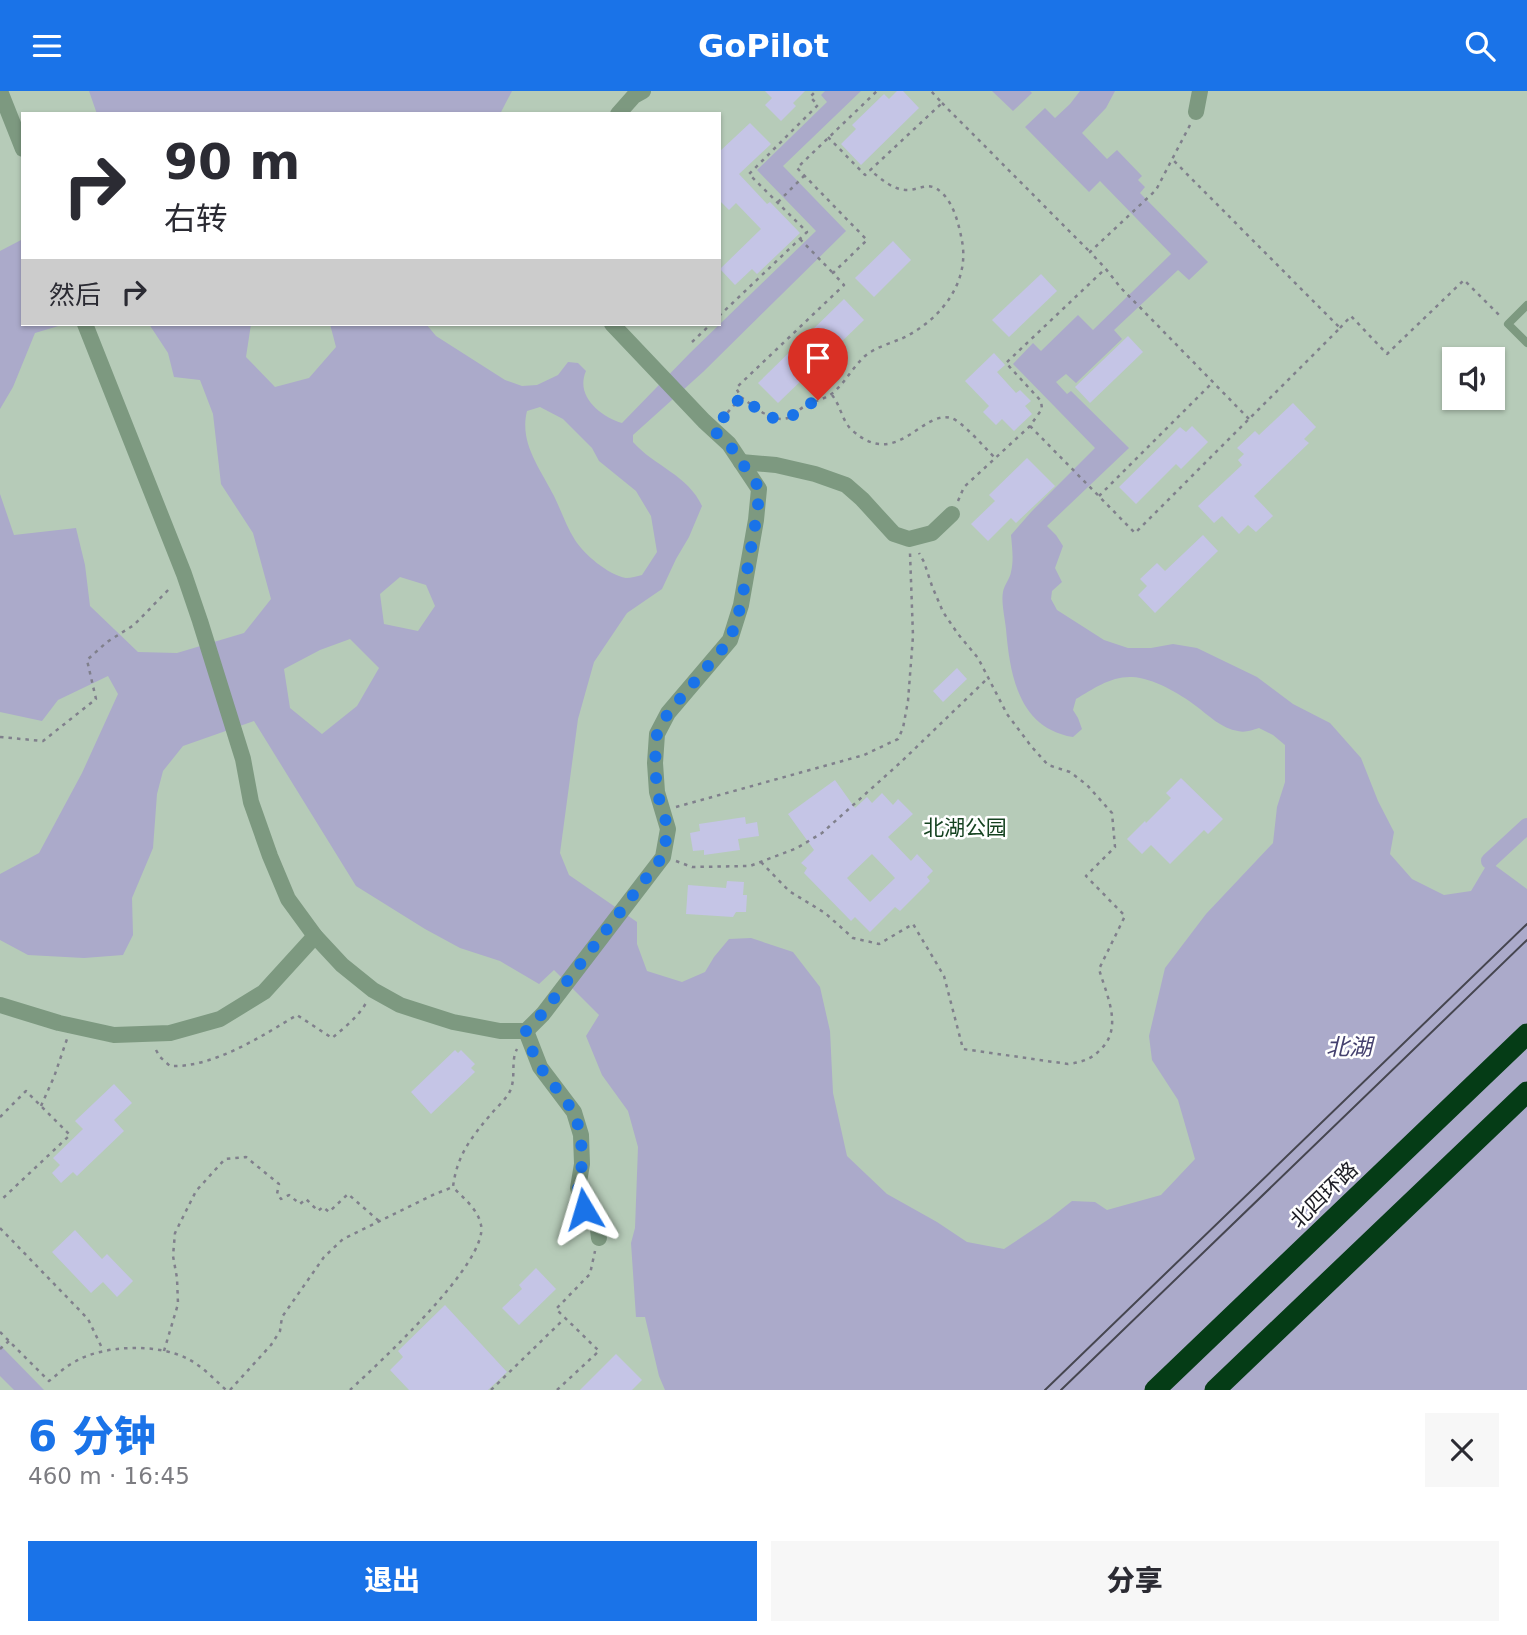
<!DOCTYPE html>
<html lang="zh">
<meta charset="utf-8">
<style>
:root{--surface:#fff;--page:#f7f7f7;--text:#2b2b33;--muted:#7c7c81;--accent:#1a73e8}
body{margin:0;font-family:"DejaVu Sans","Noto Sans SC",sans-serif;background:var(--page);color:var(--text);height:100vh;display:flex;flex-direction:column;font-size:26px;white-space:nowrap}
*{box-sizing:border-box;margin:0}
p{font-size:23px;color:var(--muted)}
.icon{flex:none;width:38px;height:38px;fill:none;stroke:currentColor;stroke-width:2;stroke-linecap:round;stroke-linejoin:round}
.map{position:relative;height:1299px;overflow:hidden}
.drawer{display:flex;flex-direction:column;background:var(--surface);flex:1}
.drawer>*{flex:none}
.guide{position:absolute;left:21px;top:21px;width:700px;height:214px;border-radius:0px;box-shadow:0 2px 5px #0004;background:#fff;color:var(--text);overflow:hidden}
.tools{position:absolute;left:1442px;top:256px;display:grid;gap:14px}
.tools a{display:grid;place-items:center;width:63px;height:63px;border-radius:0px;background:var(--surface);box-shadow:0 2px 5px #0004;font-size:35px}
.pin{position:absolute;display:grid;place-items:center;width:60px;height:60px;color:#fff;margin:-72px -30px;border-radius:50% 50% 50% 0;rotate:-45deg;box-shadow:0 0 7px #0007}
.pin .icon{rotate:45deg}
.me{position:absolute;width:77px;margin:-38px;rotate:353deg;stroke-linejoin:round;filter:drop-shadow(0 0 5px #0008)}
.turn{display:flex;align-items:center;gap:24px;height:147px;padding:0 28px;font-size:32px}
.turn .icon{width:91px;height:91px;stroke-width:2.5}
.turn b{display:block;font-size:49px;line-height:60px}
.then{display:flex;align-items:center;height:66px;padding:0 28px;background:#0003;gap:14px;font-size:26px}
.round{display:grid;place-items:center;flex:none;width:74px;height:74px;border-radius:0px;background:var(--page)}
.overview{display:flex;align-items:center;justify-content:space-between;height:119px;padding:0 28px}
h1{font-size:42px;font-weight:800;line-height:52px;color:var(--accent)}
.action{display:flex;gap:14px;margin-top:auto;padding:14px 28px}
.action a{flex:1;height:80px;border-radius:0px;background:var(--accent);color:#fff;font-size:28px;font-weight:800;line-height:80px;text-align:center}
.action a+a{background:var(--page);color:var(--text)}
header{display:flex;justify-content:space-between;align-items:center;height:91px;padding:0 28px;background:var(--accent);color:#fff;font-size:32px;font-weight:800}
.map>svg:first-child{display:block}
</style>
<header><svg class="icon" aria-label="menu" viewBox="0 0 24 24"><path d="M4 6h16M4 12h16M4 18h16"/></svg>GoPilot<svg class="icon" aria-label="search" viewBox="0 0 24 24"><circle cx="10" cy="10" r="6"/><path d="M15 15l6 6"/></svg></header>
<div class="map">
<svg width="1527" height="1299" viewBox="0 0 1527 1299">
<rect width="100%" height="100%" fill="#e7e7f9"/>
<path fill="#b6cbb8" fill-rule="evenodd" d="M0,0H1527V1299H0ZM23,23H719V233H23ZM1454,268H1493V306H1454Z"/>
<g fill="#abaaca" fill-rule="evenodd">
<polygon points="89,0 512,0 500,23 97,23"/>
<path d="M825,0H861L783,75L846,140L703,281L633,344V351C654,375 688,384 702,415L689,446L676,468L662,498L627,522L594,571L578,628L560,762L569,784L637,831V853L647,880L682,891L705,881L714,866L729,848L751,847L793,861L820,896L830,940L833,1002L847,1065L887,1103L937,1131L967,1151L1004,1158L1049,1128L1072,1110L1095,1111L1107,1119L1161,1104L1195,1068L1178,1009L1152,969L1149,945L1165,877L1206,823L1273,752L1277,716L1285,691V654L1273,644L1259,637C1252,639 1245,642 1238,640C1222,638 1208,624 1196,615C1179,602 1153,587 1132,586C1111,585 1093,598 1076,608L1073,619L1078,627L1082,638L1073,646C1019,637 1010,585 1006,538C1005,528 1001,511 1003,501C1004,494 1010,488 1011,481C1014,469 1012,456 1011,444L1032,420L1095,357L1013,273L1033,252L1041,260L1078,224L1093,239L1171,163L1100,90L1089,101L1025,36L1045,17L1055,27L1070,13L1080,0H1115L1106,17L1082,42L1107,68L1117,59L1142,85L1138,89L1145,96L1140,102L1208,171L1189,189L1178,179L1114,239L1122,248L1076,292L1066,283L1056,291L1067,303L1071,300L1129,357L1047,435L1056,444L1063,455L1055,477L1062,491L1052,500L1051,508L1057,519L1104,549L1128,557H1151L1173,553L1197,557L1257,586L1293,613L1330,632L1361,667L1378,710L1394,741L1390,763L1412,788L1444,804L1471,800L1489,770L1527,798V1299H665L659,1285L645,1226H636L631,1152L635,1137L638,1056L628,1020L602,984L586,945L599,924L554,879L539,893L500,870L460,857L425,838L356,795L254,630L183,655L163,680L157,703L153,757L132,807L133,844L123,864L84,867L28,864L0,849V783L39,762L82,682L118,603L108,585L58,609L42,630L0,621V403L14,444L76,437L85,474L90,515L138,561L177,562L244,542L271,508L253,442L221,393L213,323L200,289L174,286L168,262L149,233H251L246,266L275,296L309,287L336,256L330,233H426L436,245L505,289L522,295L537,294L558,284L568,271L578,272L586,280C575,305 600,325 622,332L690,262L816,140L757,79L827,11L821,4ZM540,316L563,328L592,357L599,370L636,400L651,425L657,461L642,484C637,485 631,487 626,487C608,484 584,463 575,449C566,435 561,419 554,405C540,377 519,352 527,320ZM400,486L426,494L435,515L418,540L384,533L380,503ZM350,548L379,577L357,615L322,643L290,617L284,578L320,559Z"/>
<polygon points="992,0 1030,0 1032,2 1013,20"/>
<polygon points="23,148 23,233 65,233 35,242 13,296 0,318 0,160"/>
<polygon points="0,1254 44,1299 14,1299 0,1285"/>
</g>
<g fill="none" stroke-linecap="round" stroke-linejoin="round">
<polyline stroke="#abaaca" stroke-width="16" points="1489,770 1527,735"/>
</g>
<g fill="#c5c5e6" fill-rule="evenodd">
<polygon points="765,0 805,0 793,12 796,15 781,30 765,14 772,7"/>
<polygon points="897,0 903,0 919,17 861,74 841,53 856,38 852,34 884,3 889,8"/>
<polygon points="750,32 771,53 739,83 767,113 770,111 800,142 757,183 752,178 735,194 720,178 761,138 736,112 729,119 719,109 719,61"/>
<polygon points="893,150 911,169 874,206 855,187"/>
<polygon points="1041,183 1057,200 1009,246 992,229"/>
<polygon points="844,208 864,229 778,312 758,292"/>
<polygon points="1128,245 1143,261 1090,312 1075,296"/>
<polygon points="994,262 1005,274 997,281 1016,302 1020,299 1031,310 1025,315 1032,323 1014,340 1002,328 996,334 983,321 989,315 965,290"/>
<polygon points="1293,312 1316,336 1304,348 1309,352 1254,405 1273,425 1256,441 1248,434 1239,443 1222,425 1214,432 1198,415 1242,374 1238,369 1244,363 1237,357 1255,340 1259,344"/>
<polygon points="1192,335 1208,351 1181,378 1176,373 1136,413 1119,396 1180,336 1186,341"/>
<polygon points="1027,367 1055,395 1016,432 1011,427 988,450 971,433 995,410 989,404"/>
<polygon points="1203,444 1218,460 1155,522 1138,504 1147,495 1140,488 1157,472 1165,480"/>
<polygon points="957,577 967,588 943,611 933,600"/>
<polygon points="1181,687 1223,728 1208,743 1204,739 1170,773 1151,754 1142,763 1127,748 1145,730 1146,732 1171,707 1166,702"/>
<path d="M835,689L855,717L867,706L872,712L882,702L893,714L898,708L913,723L888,746L911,770L917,763L933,780L927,786L930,790L900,820L895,816L870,841L855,826L851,830L804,782L807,777L801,772L814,759L788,723ZM872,763L895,787L870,811L847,787Z"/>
<polygon points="745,726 746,733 757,731 759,745 738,748 740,759 704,764 704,759 693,760 690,742 700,740 699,733"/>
<polygon points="727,790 744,791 743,804 747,804 746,821 736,821 733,826 686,823 688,794 726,797"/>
<polygon points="455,959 458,962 461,959 475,973 471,977 475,981 431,1023 411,1001"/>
<polygon points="114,993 132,1012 114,1029 124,1040 77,1085 73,1081 61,1092 52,1082 60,1074 53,1067 83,1038 75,1030"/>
<polygon points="75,1139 102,1168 107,1163 133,1190 117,1206 103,1191 91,1202 52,1161"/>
<polygon points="536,1177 556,1198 519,1234 502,1217 522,1198 519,1194"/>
<polygon points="445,1214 507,1281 488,1299 409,1299 390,1279 403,1266 398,1260"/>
<polygon points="616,1263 642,1289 632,1299 580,1299"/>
</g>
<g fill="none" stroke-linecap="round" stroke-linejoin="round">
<g stroke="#80808c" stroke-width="2.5" stroke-dasharray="3.5 5" stroke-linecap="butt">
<polyline points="942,12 1090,161"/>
<polyline points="1190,34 1156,99 1090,161 1105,177 1121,197 1249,328"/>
<polyline points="828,46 865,84 942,12 931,0"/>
<polyline points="778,111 805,84"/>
<polyline points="800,148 833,182"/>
<polyline points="719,225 807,141 749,83 818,14 810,6 816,0"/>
<polyline points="1340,237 1351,225 1387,263 1464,189 1501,226"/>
<polyline points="692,251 711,233"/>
<path d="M832,304C841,315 842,331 853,340C897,379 921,319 951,327C962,330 986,358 995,367"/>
<path d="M741,306C754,315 771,332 788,327C794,325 799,318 805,315C814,310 826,308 834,301C846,290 853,276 865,265C876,256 891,252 903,247C940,229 970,192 962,150C959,134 954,113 942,102C929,89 921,99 907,99C893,99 881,88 870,79"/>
<polyline points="722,328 741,306 736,297 844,194 833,182 867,149 797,77 877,0"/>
<polyline points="1030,335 1135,442 1340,237 1172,68"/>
<polyline points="1099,405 1213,291"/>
<polyline points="958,410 964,396 1030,335 1042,318 1041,310 1006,272 1105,178"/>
<polyline points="0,646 43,650 96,608 87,569 107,551 134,534 171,496"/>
<polyline points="676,716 864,664 898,648 903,637 908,610 913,545 910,462"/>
<polyline points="676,770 692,776 750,775 797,757 822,742 901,671 988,587"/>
<path d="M761,771L789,800L825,822L853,847L879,853L913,833L944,885L963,958L1068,973C1083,971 1092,968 1102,957C1123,935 1106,903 1099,878L1125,825L1086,785L1115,756L1112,722L1087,694L1070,681L1048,674L1031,655L1007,623L978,567L958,543L943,521L932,495L924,471L919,462"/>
<path d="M156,959L160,966L170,975C213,977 262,945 297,924L332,947C344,937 358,926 366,912"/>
<polyline points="41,1015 54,986 67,948"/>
<polyline points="0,1026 26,1000 70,1044 0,1110"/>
<polyline points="0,1137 88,1228 103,1259"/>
<path d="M0,1241L49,1290C58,1283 66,1275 76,1270C104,1254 158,1252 188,1268C202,1275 214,1288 226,1299"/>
<polyline points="0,1258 9,1250"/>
<polyline points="164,1260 178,1213 177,1187 173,1165 175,1142 196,1100 225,1068 246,1066 279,1093 277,1103 281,1108 289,1104 300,1113 306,1108 318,1120 323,1116 329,1121 348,1103 380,1131"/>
<polyline points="230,1299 271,1254 280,1240 282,1226 324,1166 343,1148 435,1103 453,1096"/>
<path d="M350,1299C378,1273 489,1171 481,1134C478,1118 463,1107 453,1096C457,1064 471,1047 491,1023C497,1016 505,1009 509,1002C517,988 510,971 517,958"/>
<polyline points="491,1299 564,1228"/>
<polyline points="557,1299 599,1260 556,1218 590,1183 595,1160"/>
</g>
<polyline stroke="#7d9980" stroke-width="8" points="1527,214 1508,233 1527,252"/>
<g stroke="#7d9980" stroke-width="16">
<polyline points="0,0 23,58"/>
<polyline points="1196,21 1200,0"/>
<polyline points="618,23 634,5 643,0"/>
<polyline points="85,233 184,483 200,530 243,668 251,711 270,765 288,808 315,845 342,874 373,899 400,914 453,931 500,940 526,940 543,923 663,766 668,738 657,701 655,672 657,643 668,622 730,549 741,514 756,429 759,398 729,353 704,330 612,233"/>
<polyline points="741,371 776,374 815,383 846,394 862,408 894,443 909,448 932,442 952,423"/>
<polyline points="0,914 59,932 114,944 170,942 220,928 264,901 315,845"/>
<polyline points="526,940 540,976 574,1021 581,1044 582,1073 578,1097 584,1118 597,1130 599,1147"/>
</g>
<g stroke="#053c16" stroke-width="21">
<polyline points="1155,1299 1527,943"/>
<polyline points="1215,1299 1527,1001"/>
</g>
<g stroke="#464650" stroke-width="2">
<polyline points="1045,1299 1527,833"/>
<polyline points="1061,1299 1527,849"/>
</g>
</g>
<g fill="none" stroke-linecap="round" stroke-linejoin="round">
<polyline stroke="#1a73e8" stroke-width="12" stroke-dasharray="0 21.6" points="584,1118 578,1097 582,1073 581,1044 574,1021 540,976 531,957 526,940 542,923 663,765 668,737 657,701 655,672 657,643 668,622 730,549 741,514 756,429 760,398 729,353 713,339 741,306 760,320 775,328 789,327 805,315 818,309"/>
</g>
<g text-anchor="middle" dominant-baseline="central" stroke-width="5" stroke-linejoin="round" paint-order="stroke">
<g font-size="21" fill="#154220" stroke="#fff">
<text x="965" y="737">北湖公园</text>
</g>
<g font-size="21" fill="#1c1c23" stroke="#fff">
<text transform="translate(1324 1104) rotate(-44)">北四环路</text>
</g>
<g font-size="23" font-style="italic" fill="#44406e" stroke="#fff">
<text x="1349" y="956">北湖</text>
</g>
</g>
</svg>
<div class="tools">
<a><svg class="icon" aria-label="sound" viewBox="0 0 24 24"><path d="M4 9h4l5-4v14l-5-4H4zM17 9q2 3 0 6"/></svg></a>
</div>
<div class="pin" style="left:818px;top:309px;background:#d93025"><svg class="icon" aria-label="arrive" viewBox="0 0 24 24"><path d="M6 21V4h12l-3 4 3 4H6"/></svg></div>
<svg class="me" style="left:584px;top:1118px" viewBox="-20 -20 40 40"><path d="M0-17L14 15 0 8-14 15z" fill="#1a73e8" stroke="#fff" stroke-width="4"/></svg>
<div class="guide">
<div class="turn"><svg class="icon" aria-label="right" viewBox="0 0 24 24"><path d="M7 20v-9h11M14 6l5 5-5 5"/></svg><div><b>90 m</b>右转</div></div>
<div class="then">然后<svg class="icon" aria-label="right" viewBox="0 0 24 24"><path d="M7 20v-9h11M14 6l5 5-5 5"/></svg></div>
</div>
</div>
<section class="drawer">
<div class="overview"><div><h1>6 分钟</h1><p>460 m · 16:45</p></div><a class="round"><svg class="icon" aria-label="close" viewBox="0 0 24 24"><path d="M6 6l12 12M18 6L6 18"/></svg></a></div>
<div class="action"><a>退出</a><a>分享</a></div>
</section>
